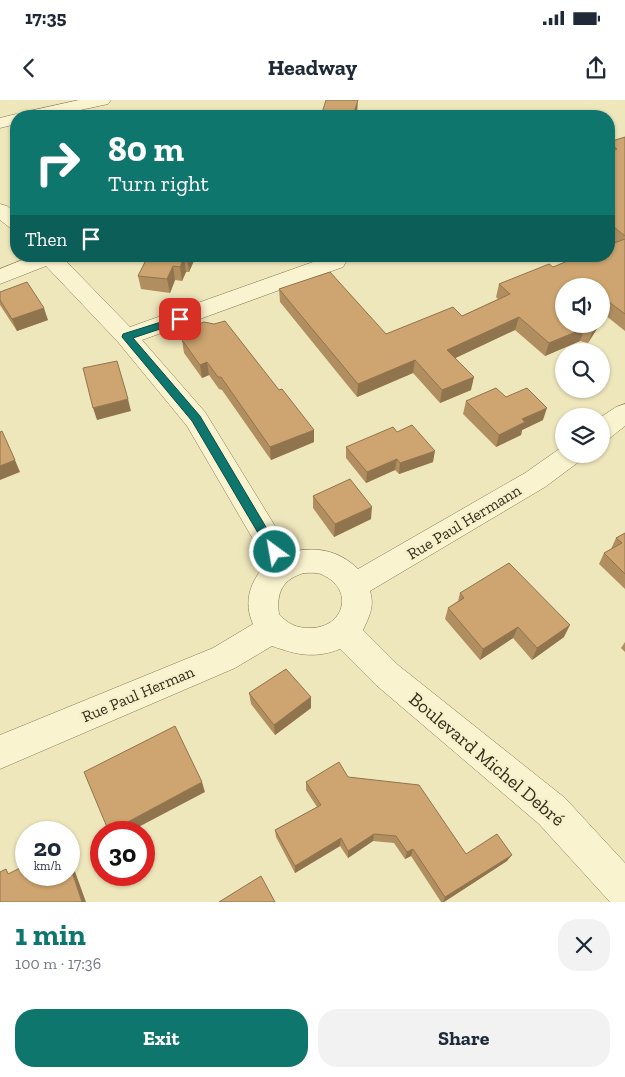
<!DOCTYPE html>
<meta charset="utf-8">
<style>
:root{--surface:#fff;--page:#f2f2f3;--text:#1f2937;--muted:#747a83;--accent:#0f766e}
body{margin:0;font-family:"Zilla Slab",serif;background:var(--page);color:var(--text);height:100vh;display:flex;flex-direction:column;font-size:19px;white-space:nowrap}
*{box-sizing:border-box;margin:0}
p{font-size:16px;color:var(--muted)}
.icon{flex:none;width:28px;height:28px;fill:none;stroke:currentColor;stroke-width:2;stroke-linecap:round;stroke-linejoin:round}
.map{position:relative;height:802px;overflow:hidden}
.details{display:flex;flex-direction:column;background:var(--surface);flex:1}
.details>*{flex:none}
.top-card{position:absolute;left:10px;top:10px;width:605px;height:152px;border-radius:20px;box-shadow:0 1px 4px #0004;background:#0f766e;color:#fff;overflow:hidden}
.buttons{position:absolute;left:555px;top:178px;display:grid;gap:10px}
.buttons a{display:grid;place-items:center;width:55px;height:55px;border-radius:50%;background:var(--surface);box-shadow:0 1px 4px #0004;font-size:25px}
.speed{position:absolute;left:15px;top:721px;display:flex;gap:10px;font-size:25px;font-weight:700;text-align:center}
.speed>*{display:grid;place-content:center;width:65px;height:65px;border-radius:50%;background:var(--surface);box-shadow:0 1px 4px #0004;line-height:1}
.speed small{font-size:12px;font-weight:400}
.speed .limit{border:8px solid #d22;background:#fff;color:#111}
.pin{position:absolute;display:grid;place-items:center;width:42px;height:42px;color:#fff;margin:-21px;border-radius:10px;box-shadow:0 2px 8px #0006}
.me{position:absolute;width:55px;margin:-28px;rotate:328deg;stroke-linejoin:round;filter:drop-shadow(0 0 4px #0008)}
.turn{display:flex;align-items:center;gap:18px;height:105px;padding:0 15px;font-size:22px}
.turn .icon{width:65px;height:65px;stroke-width:2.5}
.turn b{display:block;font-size:35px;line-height:42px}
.then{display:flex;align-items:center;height:48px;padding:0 15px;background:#0003;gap:10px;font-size:19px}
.round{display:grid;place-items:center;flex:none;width:52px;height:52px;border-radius:20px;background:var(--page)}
.headline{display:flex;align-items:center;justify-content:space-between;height:85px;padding:0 15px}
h1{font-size:30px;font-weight:800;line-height:38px;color:var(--accent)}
.action{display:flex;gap:10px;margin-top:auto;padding:10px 15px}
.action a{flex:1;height:58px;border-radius:20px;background:var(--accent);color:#fff;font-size:20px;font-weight:800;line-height:58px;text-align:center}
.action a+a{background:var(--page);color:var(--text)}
.status{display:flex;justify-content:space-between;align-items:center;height:35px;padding:0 25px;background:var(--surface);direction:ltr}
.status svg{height:14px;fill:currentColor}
header{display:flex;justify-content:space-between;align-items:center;height:65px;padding:0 15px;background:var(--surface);font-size:22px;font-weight:800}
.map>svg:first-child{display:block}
</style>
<div class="status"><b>17:35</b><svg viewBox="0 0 49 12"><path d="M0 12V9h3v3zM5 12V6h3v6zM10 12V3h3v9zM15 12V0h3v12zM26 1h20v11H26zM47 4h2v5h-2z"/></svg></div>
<header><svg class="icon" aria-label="back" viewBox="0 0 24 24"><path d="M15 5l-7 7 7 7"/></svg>Headway<svg class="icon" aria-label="share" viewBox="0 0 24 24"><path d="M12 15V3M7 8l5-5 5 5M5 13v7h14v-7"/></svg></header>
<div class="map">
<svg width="625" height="802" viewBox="0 0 625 802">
<rect width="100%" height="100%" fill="#efe7bc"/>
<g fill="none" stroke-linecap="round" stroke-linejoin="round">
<defs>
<g id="minor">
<polygon points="79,0 111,0 108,4 53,16 16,16 16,24 0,28 0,18 16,14 22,16 25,12"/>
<polygon points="0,104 7,106 16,113 16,129 9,127 0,120"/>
<path d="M32,156H61L130,227L327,157H343L346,162L343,167L142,240L205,312L291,452C315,446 339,450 358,469L525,373L562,347L564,346V354H584L580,361L545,387L370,491C375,506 369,517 363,530L398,565L565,698L625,763V802H610L539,724L376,585L340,549C315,559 297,555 272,546L235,568L0,669V635L213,548L253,524C243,502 250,481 267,463L187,326L118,242L46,166L0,184V169ZM304,473C310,473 318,472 323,475C355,490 344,528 310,528C296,528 288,524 279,514C276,492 283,479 304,473Z"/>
<polygon points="625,304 625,326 610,338 601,340 601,317 616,307"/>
</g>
</defs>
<use href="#minor" stroke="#867655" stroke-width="1"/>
<use href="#minor" fill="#faf3cf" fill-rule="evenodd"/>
</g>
<g fill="#b18e60">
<polygon points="625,37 625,231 605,215 601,221 601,186 564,224 600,224 588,243 580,241 545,256 515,230 455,258 471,290 440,303 413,273 357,297 280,202 279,189 386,234 462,216 498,199 496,197 499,184 553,167 614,143 609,139 609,42"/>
<polygon points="148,156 196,156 189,172 186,172 182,181 175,180 170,193 141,189 138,176"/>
<polygon points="0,192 48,220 17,231 0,205"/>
<polygon points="182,240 314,342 271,360 222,290 219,289 209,275 202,278 184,253"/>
<polygon points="506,297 543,320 522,330 521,335 496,347 463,314 466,301"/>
<polygon points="397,332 433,362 399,374 395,370 366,383 346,358 346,347"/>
<polygon points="313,396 371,419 334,437 313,408"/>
<polygon points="625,433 625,489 599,464 604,453 611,449 616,438"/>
<polygon points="460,493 564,537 532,560 513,538 480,560 445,519 448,508 458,501"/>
<polygon points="625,542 625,552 621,548"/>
<polygon points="249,593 311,597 311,608 275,635 251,604"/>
<polygon points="348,677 466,754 507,761 444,802 441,802 411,756 405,759 394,743 373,741 348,758 340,746 295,773 276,737 275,730 317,707 306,690 306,682"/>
</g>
<g fill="#90744e">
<polygon points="356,0 357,0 357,5 358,0 357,14 357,16 353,16"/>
<polygon points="188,156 196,156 189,172 187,158"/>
<polygon points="184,158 186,172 182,181 180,167"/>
<polygon points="173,166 175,180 170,193 167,179"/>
<polygon points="609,202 605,215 601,221 601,216"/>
<polygon points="44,208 48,220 17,231 12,219"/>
<polygon points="519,217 515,230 445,263 447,250"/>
<polygon points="596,224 600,224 588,243 593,230"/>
<polygon points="585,228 580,241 545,256 549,243"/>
<polygon points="415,260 413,273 357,297 358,284"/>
<polygon points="207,262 209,275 202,278 200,265"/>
<polygon points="474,277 471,290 440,303 442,290"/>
<polygon points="128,299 131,311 97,320 93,308"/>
<polygon points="547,308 543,320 522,330 521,335 496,347 499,335 522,319"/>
<polygon points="314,330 314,342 271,360 270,347"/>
<polygon points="435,351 433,362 399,374 400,363"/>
<polygon points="397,359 395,370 366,383 367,372"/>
<polygon points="15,360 20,372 0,380 0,366"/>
<polygon points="372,407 371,419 334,437 335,424"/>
<polygon points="570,525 564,537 532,560 537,548"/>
<polygon points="518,527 513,538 480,560 483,549"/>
<polygon points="311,597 311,608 275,635 274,625"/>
<polygon points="202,682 205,692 129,732 109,732"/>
<polygon points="374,734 373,741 348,758 348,751"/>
<polygon points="341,738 340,746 295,773 295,766"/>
<polygon points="413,749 411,756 405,759 407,752"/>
<polygon points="69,754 69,755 86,802 82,802 69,763"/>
<polygon points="512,755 507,761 444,802 443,802 445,797"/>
</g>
<g fill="#cea570" stroke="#90744e">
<polygon points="326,0 358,0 353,16 321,16"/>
<polygon points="153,15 173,16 152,16"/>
<polygon points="222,15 240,16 221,16"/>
<polygon points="625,37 625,136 609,123 609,51 617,49 609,43 609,42"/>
<polygon points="625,139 625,214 609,202 601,216 601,186 564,186 564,224 596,224 593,230 585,228 549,243 519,217 447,250 474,277 442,290 415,260 358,284 279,189 330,172 386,234 453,207 462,216 510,194 499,184 549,164 553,167 580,156 609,156 609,145"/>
<polygon points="148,156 188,156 187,158 184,158 180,167 173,166 167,179 138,176"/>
<polygon points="27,182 44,208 12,219 0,200 0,192"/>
<polygon points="225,221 279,290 282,289 314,330 270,347 221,277 218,277 207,262 200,265 182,240 186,229 204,222 214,224"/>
<polygon points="117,261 128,299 93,308 83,268"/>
<polygon points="496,288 506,297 527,288 547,308 522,319 525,322 499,335 466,301"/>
<polygon points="412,325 435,351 400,363 397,359 367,372 346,347 393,327 397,332"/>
<polygon points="2,331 15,360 0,366 0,332"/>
<polygon points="350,379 372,407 335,424 313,396"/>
<polygon points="625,433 625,474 604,453 622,443 616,438"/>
<polygon points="509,463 570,525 537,548 518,527 483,549 448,508 464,498 460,493"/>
<polygon points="286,569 311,597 274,625 249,593"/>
<polygon points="175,626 202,682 109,732 84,672"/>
<polygon points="339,662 348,677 419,685 466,754 497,734 512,755 445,797 413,749 407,752 396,736 374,734 348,751 341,738 295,766 275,730 321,705 306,682"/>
<polygon points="69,763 82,802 0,802 0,772 6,769 8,774 26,765 26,775 69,775"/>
<polygon points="261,776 275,802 219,802"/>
</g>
<polygon fill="#0f766e" stroke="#0a4d48" points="180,216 184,217 184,221 133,238 200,316 279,449 281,452 279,455 271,455 192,321 122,237 123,234"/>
<g text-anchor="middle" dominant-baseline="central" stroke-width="5" stroke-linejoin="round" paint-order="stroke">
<g font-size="16" fill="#352b1b" stroke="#f6f0cb">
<text transform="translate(464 422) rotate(-31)">Rue Paul Hermann</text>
<text transform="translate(138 594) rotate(-23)">Rue Paul Herman</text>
</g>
<g font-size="19" fill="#352b1b" stroke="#f6f0cb">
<text transform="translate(487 659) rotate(40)">Boulevard Michel Debré</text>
</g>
</g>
</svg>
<div class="buttons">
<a><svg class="icon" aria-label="sound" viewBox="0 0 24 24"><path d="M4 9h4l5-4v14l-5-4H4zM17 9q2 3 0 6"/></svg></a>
<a><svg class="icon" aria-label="search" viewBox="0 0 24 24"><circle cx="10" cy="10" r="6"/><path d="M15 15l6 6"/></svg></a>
<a><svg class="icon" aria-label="layers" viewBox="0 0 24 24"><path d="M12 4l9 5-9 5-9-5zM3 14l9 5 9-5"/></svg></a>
</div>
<div class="speed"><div>20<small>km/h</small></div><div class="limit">30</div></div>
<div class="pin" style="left:180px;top:219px;background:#d93025"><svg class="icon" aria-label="arrive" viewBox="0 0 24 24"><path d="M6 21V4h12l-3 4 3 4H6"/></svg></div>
<svg class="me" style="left:275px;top:452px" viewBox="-20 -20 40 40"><circle r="17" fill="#0f766e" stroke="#fff" stroke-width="3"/><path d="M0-11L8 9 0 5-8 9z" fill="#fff"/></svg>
<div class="top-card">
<div class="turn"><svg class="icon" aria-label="right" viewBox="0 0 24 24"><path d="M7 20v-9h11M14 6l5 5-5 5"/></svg><div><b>80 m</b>Turn right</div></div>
<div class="then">Then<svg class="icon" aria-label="arrive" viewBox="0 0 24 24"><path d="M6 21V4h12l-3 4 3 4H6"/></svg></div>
</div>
</div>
<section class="details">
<div class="headline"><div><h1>1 min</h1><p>100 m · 17:36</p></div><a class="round"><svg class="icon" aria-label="close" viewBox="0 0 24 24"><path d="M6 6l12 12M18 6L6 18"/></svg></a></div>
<div class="action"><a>Exit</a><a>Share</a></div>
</section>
